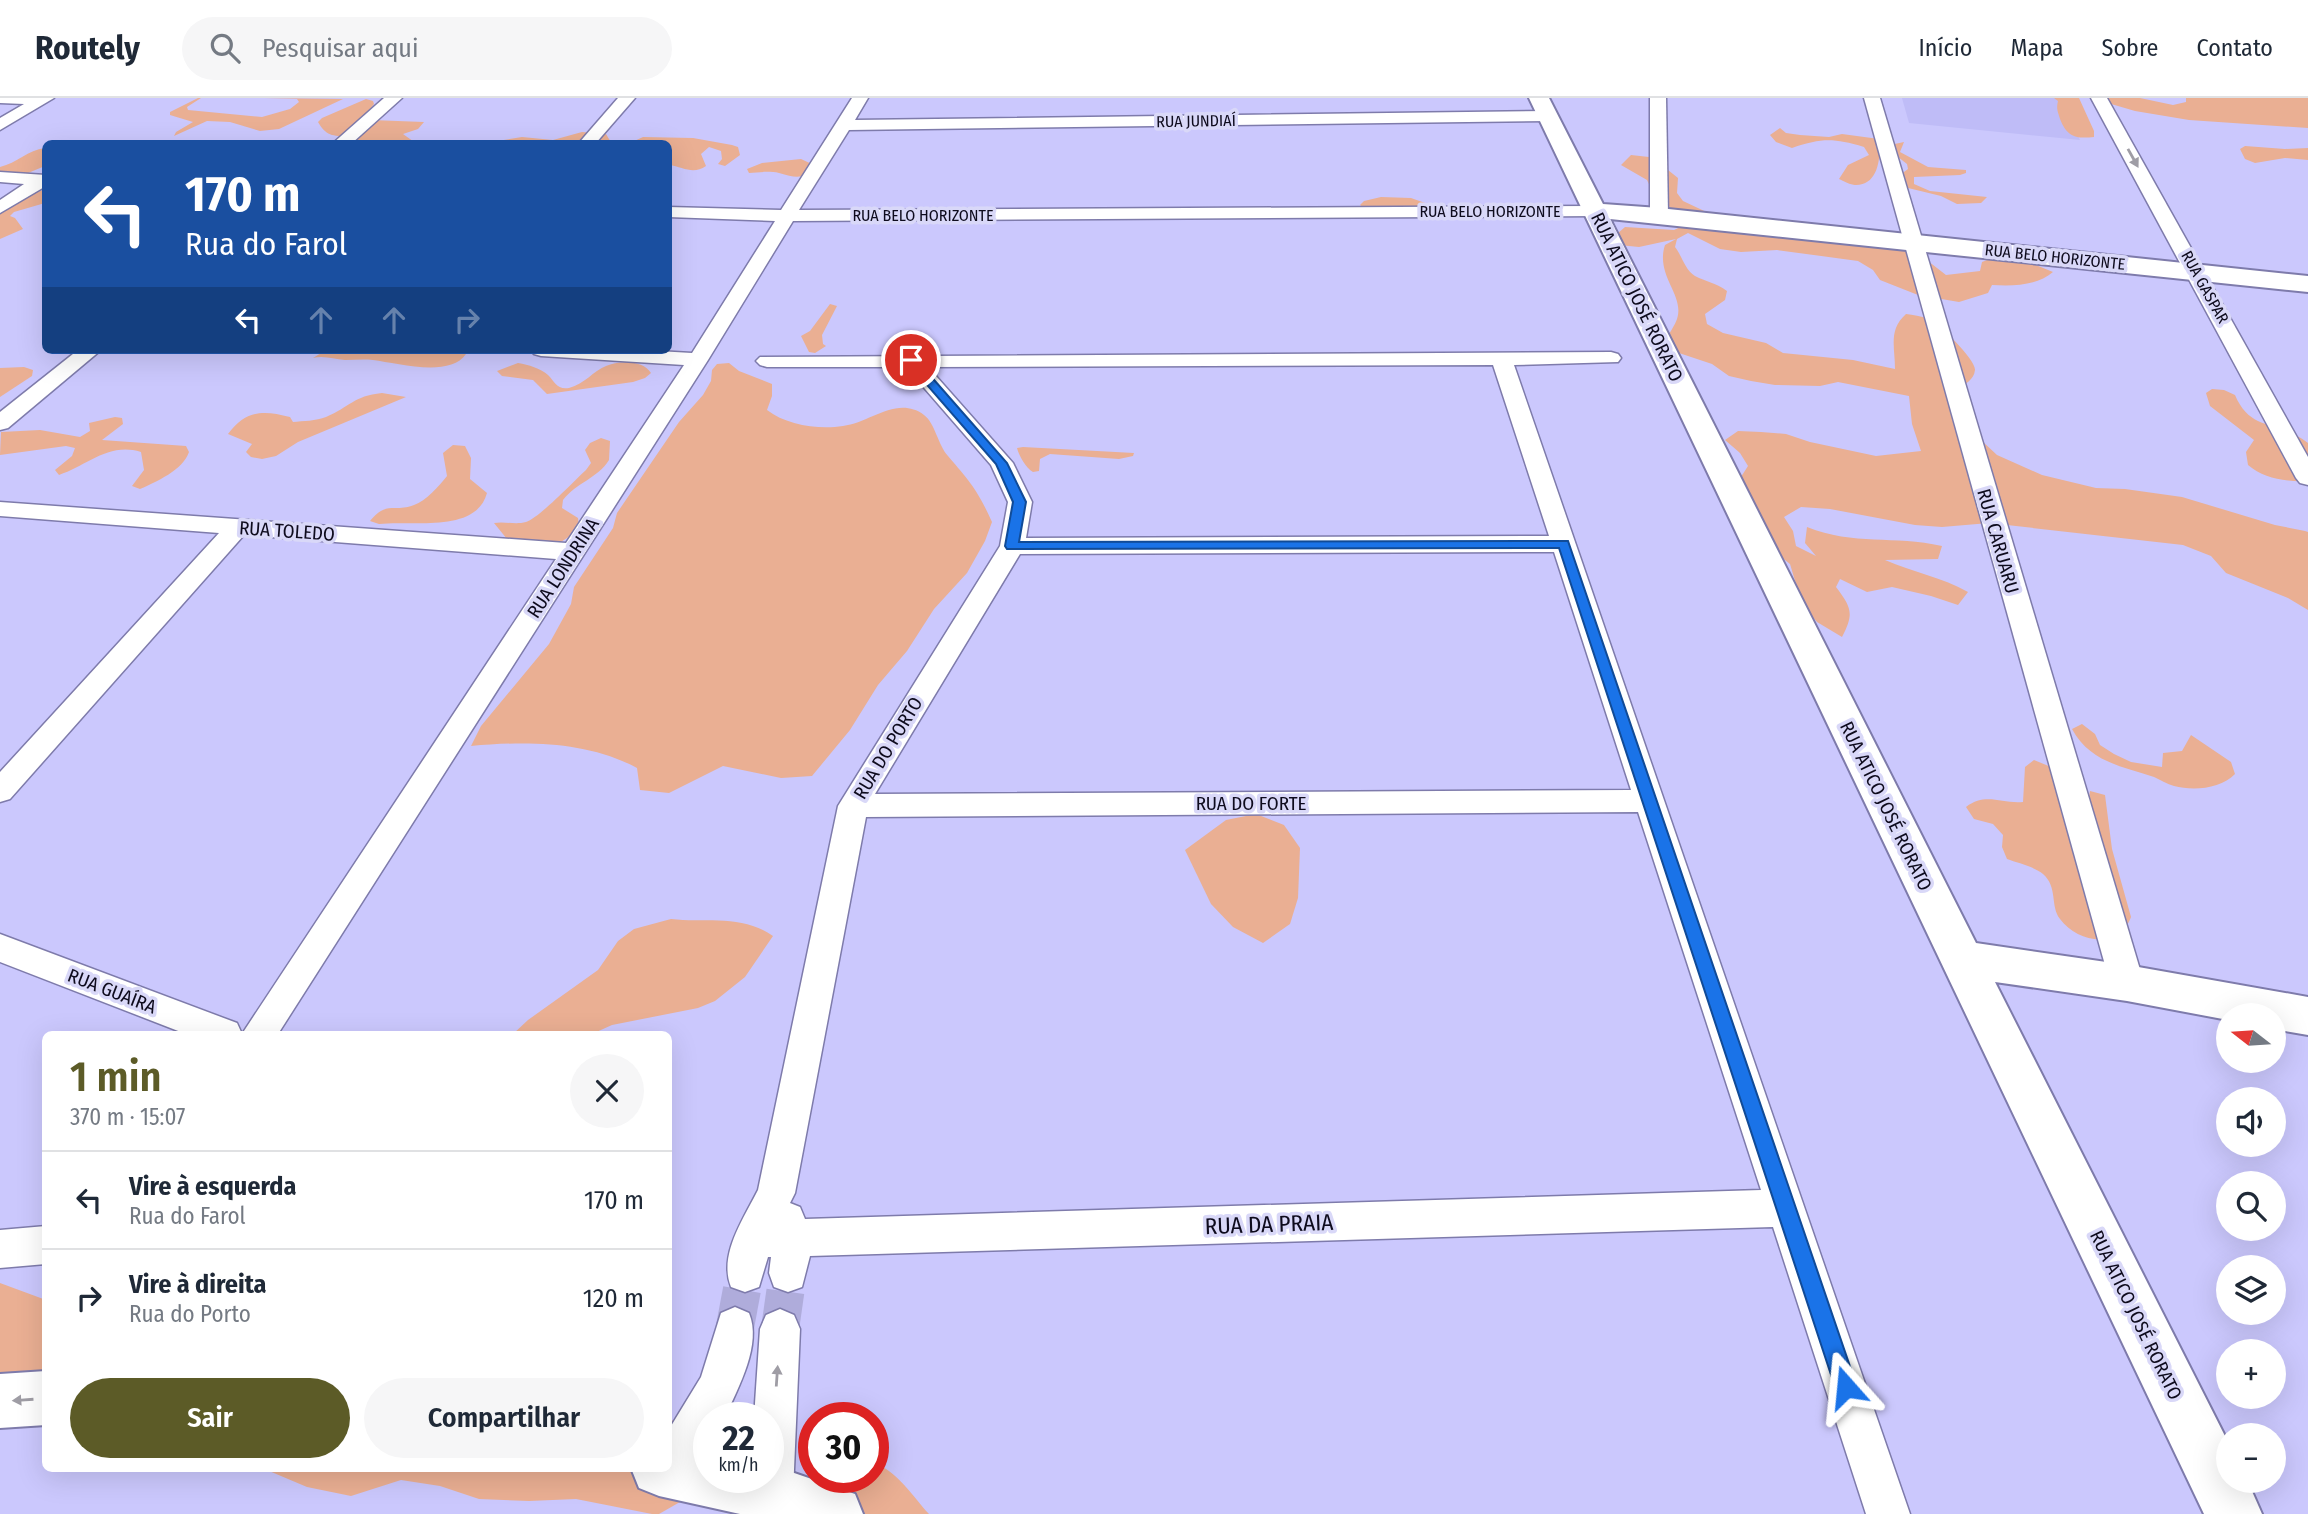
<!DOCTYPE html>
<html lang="pt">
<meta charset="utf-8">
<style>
:root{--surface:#fff;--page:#f6f6f7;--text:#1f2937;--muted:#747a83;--line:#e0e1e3;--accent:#5c5b27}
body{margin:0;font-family:"Fira Sans Condensed",sans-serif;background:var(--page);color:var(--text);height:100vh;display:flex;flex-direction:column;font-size:26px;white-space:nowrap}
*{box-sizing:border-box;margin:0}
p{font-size:23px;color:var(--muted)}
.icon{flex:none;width:38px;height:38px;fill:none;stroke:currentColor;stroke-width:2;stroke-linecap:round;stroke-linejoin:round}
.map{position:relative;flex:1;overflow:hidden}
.drawer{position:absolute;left:42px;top:933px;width:630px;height:441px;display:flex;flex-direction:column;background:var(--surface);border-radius:10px;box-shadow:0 7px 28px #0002}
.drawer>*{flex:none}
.top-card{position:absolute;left:42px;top:42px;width:630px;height:214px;border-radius:10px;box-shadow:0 7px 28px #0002;background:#1a4fa0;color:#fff;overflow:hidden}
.needle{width:46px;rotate:287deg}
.buttons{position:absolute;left:2216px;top:905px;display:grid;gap:14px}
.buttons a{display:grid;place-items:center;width:70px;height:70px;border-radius:50%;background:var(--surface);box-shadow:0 7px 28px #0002;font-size:35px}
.speed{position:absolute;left:693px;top:1304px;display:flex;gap:14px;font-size:35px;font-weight:700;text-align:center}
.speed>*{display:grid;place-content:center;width:91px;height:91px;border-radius:50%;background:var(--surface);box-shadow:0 7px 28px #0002;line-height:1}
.speed small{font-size:18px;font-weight:400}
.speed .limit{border:10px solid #d22;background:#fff;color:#111}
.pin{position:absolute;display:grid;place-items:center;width:60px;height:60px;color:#fff;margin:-30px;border:4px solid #fff;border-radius:50%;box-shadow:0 2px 7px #0007}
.me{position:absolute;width:77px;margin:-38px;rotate:342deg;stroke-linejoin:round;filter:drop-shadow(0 0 5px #0008)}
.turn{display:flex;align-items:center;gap:24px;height:147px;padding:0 28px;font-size:32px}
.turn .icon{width:91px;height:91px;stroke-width:2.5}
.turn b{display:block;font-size:49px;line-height:60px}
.lanes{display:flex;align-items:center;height:66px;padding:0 28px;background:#0003;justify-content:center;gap:35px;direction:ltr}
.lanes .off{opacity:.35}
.round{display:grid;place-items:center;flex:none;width:74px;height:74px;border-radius:37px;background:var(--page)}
.overview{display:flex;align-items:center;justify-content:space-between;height:119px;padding:0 28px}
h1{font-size:42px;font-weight:600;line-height:52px;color:var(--accent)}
.primary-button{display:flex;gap:14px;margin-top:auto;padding:14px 28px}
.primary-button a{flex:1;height:80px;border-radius:42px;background:var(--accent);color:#fff;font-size:28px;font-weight:600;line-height:80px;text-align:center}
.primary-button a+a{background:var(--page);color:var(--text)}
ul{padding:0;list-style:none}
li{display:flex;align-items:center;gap:21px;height:98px;padding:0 28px;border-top:2px solid var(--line)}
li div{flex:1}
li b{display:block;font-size:26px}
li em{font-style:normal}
header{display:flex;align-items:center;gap:42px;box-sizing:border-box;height:98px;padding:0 35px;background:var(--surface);border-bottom:2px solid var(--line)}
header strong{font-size:33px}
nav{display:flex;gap:38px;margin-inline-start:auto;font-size:24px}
.search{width:490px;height:63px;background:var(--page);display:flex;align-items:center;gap:18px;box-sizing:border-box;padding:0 24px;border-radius:38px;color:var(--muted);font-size:26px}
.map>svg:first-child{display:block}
</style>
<header>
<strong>Routely</strong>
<div class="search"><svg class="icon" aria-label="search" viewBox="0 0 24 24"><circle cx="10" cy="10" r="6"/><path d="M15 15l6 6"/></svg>Pesquisar aqui</div>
<nav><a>Início</a><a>Mapa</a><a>Sobre</a><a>Contato</a></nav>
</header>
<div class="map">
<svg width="2308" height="1416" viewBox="0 0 2308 1416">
<rect width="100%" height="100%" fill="#cbc8fd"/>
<polygon fill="#bfbcf7" points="1902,0 2059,0 2080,42 1909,25"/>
<g fill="#eaaf93">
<polygon points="198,0 201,0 187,9 188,12 262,19 290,11 299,4 297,1 264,0 343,1 279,31 260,33 230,24 207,23 174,38 176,34 193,24 170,17 170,14"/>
<path d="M2054,0H2079L2094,33V39C2076,41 2067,39 2060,21C2058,14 2056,11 2058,3Z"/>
<polygon points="2102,0 2140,0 2173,7 2186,4 2186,0 2308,0 2308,30 2189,22 2135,13 2101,3"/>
<path d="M366,1L373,3L374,6L366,16L371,22L424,24L418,31L403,36L417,46L348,45L352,40C334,36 328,41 318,24L322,20Z"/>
<path d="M1780,30L1786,35L1800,37L1829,39L1842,36L1879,41C1881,58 1879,88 1855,87C1851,87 1843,83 1839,81L1848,67L1869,57L1864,49C1833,40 1822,40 1792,50L1776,44L1770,37Z"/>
<polygon points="582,34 606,36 612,46 479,46 522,39 553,42"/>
<path d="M643,39L693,40L732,47L738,49L740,57L725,68L718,66L722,61L721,53L709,49L701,56L706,68C693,77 683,69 669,67L668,46L630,45Z"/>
<polygon points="1904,44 1900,54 1928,69 1966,72 1966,75 1960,77 1914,79 1914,86 1930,93 1987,99 1981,105 1957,106 1941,98 1904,89 1900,77 1908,71 1907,66 1893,55 1890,47"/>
<polygon points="2245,48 2285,51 2308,50 2308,62 2285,60 2255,65 2245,61 2240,51"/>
<path d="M45,50V68L28,75L0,78V69C17,65 28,52 45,50Z"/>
<path d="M1631,57L1649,59L1664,65L1668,72L1678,80L1677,95L1683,103L1717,119L1910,149L1946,177L1980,173L1982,164C2005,153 2030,164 2053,174C2037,188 2013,188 1992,187L1988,195L1959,204L1918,197L1880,182L1873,172L1858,163L1777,152L1741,154L1720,151L1688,135L1677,141L1675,149C1682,158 1685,172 1695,178C1706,184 1715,184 1727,193L1725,202L1705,216L1707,226L1723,235L1766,245L1783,255L1853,262L1895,271C1895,249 1888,232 1906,216C1913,217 1921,218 1928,221C1939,225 1976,262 1975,272C1974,282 1965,286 1957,291L1982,343L1997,357L2042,377L2096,390L2125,391L2182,399L2275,427L2305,433L2308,434V512L2288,500L2226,475L2211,458L2183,447L1989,425L1942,429L1915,427L1830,411L1801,409L1784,419L1793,433L1796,448L1816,458L1805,445L1807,429C1854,448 1894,437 1942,448L1938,461L1885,462C1913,474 1941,479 1968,494L1958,507L1931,498L1892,489L1867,494L1840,481L1836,489C1852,510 1854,516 1842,539L1817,524L1802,506L1790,466L1771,451L1739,382L1748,368L1740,355L1725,342L1738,333L1761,334L1786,336L1810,344L1876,358L1921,353L1912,326L1909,298L1838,284L1820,288L1775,287L1751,283L1729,278L1712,266L1670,252L1667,240C1670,234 1675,227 1677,221C1685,197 1655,178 1665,147L1676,141L1639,149L1619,147L1617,136L1625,129L1674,132L1687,126L1680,116L1655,99L1647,82L1621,67Z"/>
<path d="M801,61L816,68C803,82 797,80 779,75C770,73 759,74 749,75L747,71L762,65Z"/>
<polygon points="45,91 45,105 14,114 10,118 15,120 23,131 0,141 0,111"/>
<polygon points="1381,99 1411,100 1428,106 1421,109 1365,111 1360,107 1364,103"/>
<polygon points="830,206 837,208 822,237 823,246 826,248 815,255 809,254 801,238 810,233"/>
<path d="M326,252H451L466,256C450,280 397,265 373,262C363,261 354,262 345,262C334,261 323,257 313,260Z"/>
<path d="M518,265C529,267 540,270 548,277C555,284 557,292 569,290C585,286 593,273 606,268C619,262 644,262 651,275L645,280L633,284L547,296L533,282L502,278L497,273Z"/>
<path d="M729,265L739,273L772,286V298L767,312C786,327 819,332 843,328C870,325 897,297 924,317C935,325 938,347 948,358C971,385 977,391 992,424L985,443L967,475L934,511L907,553L878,587L850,632L812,678L781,680L723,668L669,695L640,692L637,670C587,643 527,643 471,648L481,628L549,546L571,506L574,489L613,430L617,415L679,324L703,297L711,283L712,272L717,266Z"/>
<polygon points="24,269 33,272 32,278 0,299 0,270"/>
<path d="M2212,291L2224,292L2235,297C2251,335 2278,321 2308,345V383C2287,384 2264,381 2248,367L2246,354L2254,342L2210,308L2206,295Z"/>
<path d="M382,295L406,299L298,344L276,358L262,361L251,359L246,354L252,346L228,336C246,312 263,312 290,319L293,324C303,323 316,323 326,319C350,309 353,298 382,295Z"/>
<path d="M115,319L122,320L123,326L102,342L186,348L189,354C183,372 156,384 140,391L132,388L144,372L141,354C108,344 87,368 59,377L55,372L72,358L75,350L66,348L0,357L1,334L40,332L80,339L90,333L89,325Z"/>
<path d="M601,340L610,343L609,362C598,380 576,385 563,402L562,410L578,420L579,428C558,454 542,448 511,446L494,425C505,423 515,427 526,424C539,420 574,383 586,372L591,365L585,352L590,345Z"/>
<path d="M453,347L465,348L471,360L470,381L487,395C476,436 411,422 379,426L370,423C388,402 393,415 414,407C426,403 439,388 447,378L443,355Z"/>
<path d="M1023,349L1134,355L1133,358L1119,361L1050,356L1040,361L1039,373L1033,374C1026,370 1019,358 1017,350Z"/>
<path d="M2082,626L2095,636L2100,647L2114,656L2131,664L2162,669L2163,655L2182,653L2191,637L2231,664L2235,676C2221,691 2193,693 2174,688C2167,686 2161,682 2154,679C2121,668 2090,664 2072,631Z"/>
<path d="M2034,662L2051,669L2088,706L2090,693L2105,697L2112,751L2131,819C2119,852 2078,845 2060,821C2050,808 2058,789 2043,776C2035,769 2018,765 2007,761L2002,749L2003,737L1993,726L1974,721L1966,709C1986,694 2001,706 2023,704L2025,669Z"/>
<polygon points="1256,716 1284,727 1300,750 1298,800 1290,826 1263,845 1233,829 1211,806 1185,752 1226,722"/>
<path d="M671,821C706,825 742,816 773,838L745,879L715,903L698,910L612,927L592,936H513L528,922L598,872L618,843L634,831Z"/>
<polygon points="0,1185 46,1202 45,1278 0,1302"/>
<polygon points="669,1319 699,1349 701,1392 659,1416 652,1416 576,1401 529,1403 479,1401 440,1388 401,1382 351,1398 307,1389 262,1370 668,1370"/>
<path d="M873,1365C897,1372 913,1399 929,1416H837L840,1379H873Z"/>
</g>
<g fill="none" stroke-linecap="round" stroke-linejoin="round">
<g stroke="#afacdb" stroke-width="38" stroke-dasharray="38 19" stroke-linecap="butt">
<polyline points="735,1229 745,1175"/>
<polyline points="780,1231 788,1175"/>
</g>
<defs>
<g id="street">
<polygon points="0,0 54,0 0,32 0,20 24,6 0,5"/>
<polygon points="384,0 402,0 351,46 332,46"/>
<polygon points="618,0 635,0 595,46 578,46"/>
<polygon points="852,0 868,0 855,22 1548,13 1556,18 1548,23 849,32 799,112 1595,108 1604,113 1595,118 793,123 708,262 278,936 186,936 0,864 0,836 237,925 242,936 556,461 244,437 10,701 0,704 0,674 219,435 0,418 0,404 566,445 684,267 541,258 534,256 531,252 640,252 692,255 775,123 668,119 668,109 781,112"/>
<polygon points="1650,0 1666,0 1668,117 1659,122 1650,117"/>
<polygon points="1864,0 1880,0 2144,885 2139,895 2127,899 2115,895 2110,885"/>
<polygon points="2091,0 2107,0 2308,359 2308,387 2300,385 2296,380"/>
<polygon points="0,74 46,77 46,88 0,115 0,102 24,86 0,84"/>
<polygon points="78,252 101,252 8,330 0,332 0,314"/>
<path d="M1611,254L1618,256L1621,260L1618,264L1514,267L1910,1416H1866L1773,1129L810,1158L802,1189L788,1194L774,1189L769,1175L771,1159H768L759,1189L745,1194L731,1189C718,1157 744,1120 758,1092L838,708L1000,448L1008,404L991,367L906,269H767L760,267L756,263L760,259ZM1493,267L1549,438L1026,440L1032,404L1013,365L928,269ZM1554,454L1631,692L875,696L1020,456ZM1638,714L1761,1092L805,1121L800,1109L790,1105L795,1095L866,719Z"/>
<polygon points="46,1128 46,1166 0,1170 0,1132"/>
<path d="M735,1209L749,1215C762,1246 739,1288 726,1317L709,1320V1348L683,1381L668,1387L653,1381L648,1370H668V1333L701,1279L721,1215Z"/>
<polygon points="780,1211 794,1217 800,1231 793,1395 786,1410 770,1416 756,1410 749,1395 750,1379 768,1379 768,1320 754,1320 760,1231 766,1217"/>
</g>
<polygon id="secondary" points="1529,0 1549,0 1603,106 1659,110 2308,178 2308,194 1610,121 1976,845 2127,867 2308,899 2308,937 2273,931 2273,917 2228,917 2228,922 2127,903 1995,884 2228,1344 2228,1382 2247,1382 2262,1416 2204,1416"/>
<g id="primary">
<polygon points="46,1273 46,1327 0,1330 0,1276"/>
<polygon points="668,1344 709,1353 709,1379 768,1379 768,1366 771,1367 855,1396 863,1416 740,1416 659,1398 639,1390 631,1370 668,1370"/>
</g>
</defs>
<use href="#street" stroke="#7e7bab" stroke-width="3"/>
<use href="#secondary" stroke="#7e7bab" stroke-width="4"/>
<use href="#primary" stroke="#7e7bab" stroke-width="4"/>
<use href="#street" fill="#fff" fill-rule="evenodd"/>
<use href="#secondary" fill="#fff" fill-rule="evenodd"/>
<use href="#primary" fill="#fff" fill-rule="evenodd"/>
</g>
<defs><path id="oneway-solid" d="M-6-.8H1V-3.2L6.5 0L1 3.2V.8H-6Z" transform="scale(1.75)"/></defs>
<g fill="#9f9da5">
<use href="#oneway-solid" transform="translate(2133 60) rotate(61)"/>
<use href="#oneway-solid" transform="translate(777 1278) rotate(-86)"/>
<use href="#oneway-solid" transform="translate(23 1302) rotate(176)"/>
</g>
<polygon fill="#1a73e8" stroke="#114b97" stroke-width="2" points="907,259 914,259 1007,365 1026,404 1019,444 1568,443 1857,1289 1853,1296 1846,1300 1838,1296 1835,1289 1559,450 1007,451 1005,448 1013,404 996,366 907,264"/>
<g text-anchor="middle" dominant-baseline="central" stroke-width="7" stroke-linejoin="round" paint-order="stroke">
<g font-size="16" fill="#0e0b1d" stroke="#d9d8f8">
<text transform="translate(1196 23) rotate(-1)">RUA JUNDIAÍ</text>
<text x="1490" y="113">RUA BELO HORIZONTE</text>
<text x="923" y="117">RUA BELO HORIZONTE</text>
<text transform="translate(2055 159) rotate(6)">RUA BELO HORIZONTE</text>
<text transform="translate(2205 189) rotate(61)">RUA GASPAR</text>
</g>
<g font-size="19" fill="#0e0b1d" stroke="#d9d8f8">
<text transform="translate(1637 199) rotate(64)">RUA ATICO JOSÉ RORATO</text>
<text transform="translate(287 433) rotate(4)">RUA TOLEDO</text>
<text transform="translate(1998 443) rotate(74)">RUA CARUARU</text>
<text transform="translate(563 470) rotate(-57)">RUA LONDRINA</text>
<text transform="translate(888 650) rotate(-59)">RUA DO PORTO</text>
<text x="1251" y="705">RUA DO FORTE</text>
<text transform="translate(1886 708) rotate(64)">RUA ATICO JOSÉ RORATO</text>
<text transform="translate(112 893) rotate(21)">RUA GUAÍRA</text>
<text transform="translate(2136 1217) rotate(64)">RUA ATICO JOSÉ RORATO</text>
</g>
<g font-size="23" fill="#0e0b1d" stroke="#d9d8f8">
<text transform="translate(1269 1126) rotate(-2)">RUA DA PRAIA</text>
</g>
</g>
</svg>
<div class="buttons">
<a><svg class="needle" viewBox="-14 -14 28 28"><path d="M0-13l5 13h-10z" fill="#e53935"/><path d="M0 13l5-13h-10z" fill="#747a83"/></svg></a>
<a><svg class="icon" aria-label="sound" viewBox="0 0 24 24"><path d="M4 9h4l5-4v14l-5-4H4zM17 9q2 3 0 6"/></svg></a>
<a><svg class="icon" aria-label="search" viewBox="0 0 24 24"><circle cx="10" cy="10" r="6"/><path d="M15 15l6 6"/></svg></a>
<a><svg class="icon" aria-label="layers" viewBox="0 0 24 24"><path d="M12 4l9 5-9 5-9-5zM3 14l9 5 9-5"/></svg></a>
<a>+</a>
<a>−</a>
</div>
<div class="speed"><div>22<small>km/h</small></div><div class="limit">30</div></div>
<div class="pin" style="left:911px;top:262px;background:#d93025"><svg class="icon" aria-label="arrive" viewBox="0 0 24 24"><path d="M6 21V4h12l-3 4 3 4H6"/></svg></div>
<svg class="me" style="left:1846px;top:1289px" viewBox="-20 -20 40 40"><path d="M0-17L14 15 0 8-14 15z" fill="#1a73e8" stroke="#fff" stroke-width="4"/></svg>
<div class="top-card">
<div class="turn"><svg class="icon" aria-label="left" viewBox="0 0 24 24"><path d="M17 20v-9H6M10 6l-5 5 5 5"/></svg><div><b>170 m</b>Rua do Farol</div></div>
<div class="lanes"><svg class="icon" aria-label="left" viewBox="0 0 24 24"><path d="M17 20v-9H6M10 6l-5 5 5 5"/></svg><svg class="icon off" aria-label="ahead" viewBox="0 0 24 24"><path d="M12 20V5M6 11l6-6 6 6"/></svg><svg class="icon off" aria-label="ahead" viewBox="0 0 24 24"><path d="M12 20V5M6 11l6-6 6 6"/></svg><svg class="icon off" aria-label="right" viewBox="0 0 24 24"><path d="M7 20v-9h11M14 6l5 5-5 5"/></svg></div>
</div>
<section class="drawer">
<div class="overview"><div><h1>1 min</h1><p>370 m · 15:07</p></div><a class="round"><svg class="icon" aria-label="close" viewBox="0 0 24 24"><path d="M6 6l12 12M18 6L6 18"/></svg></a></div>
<ul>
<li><svg class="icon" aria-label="left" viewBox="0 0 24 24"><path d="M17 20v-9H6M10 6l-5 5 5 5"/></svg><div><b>Vire à esquerda</b><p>Rua do Farol</p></div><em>170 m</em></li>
<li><svg class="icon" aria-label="right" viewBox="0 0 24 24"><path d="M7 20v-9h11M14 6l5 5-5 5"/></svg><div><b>Vire à direita</b><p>Rua do Porto</p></div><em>120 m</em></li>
</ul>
<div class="primary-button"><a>Sair</a><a>Compartilhar</a></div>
</section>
</div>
